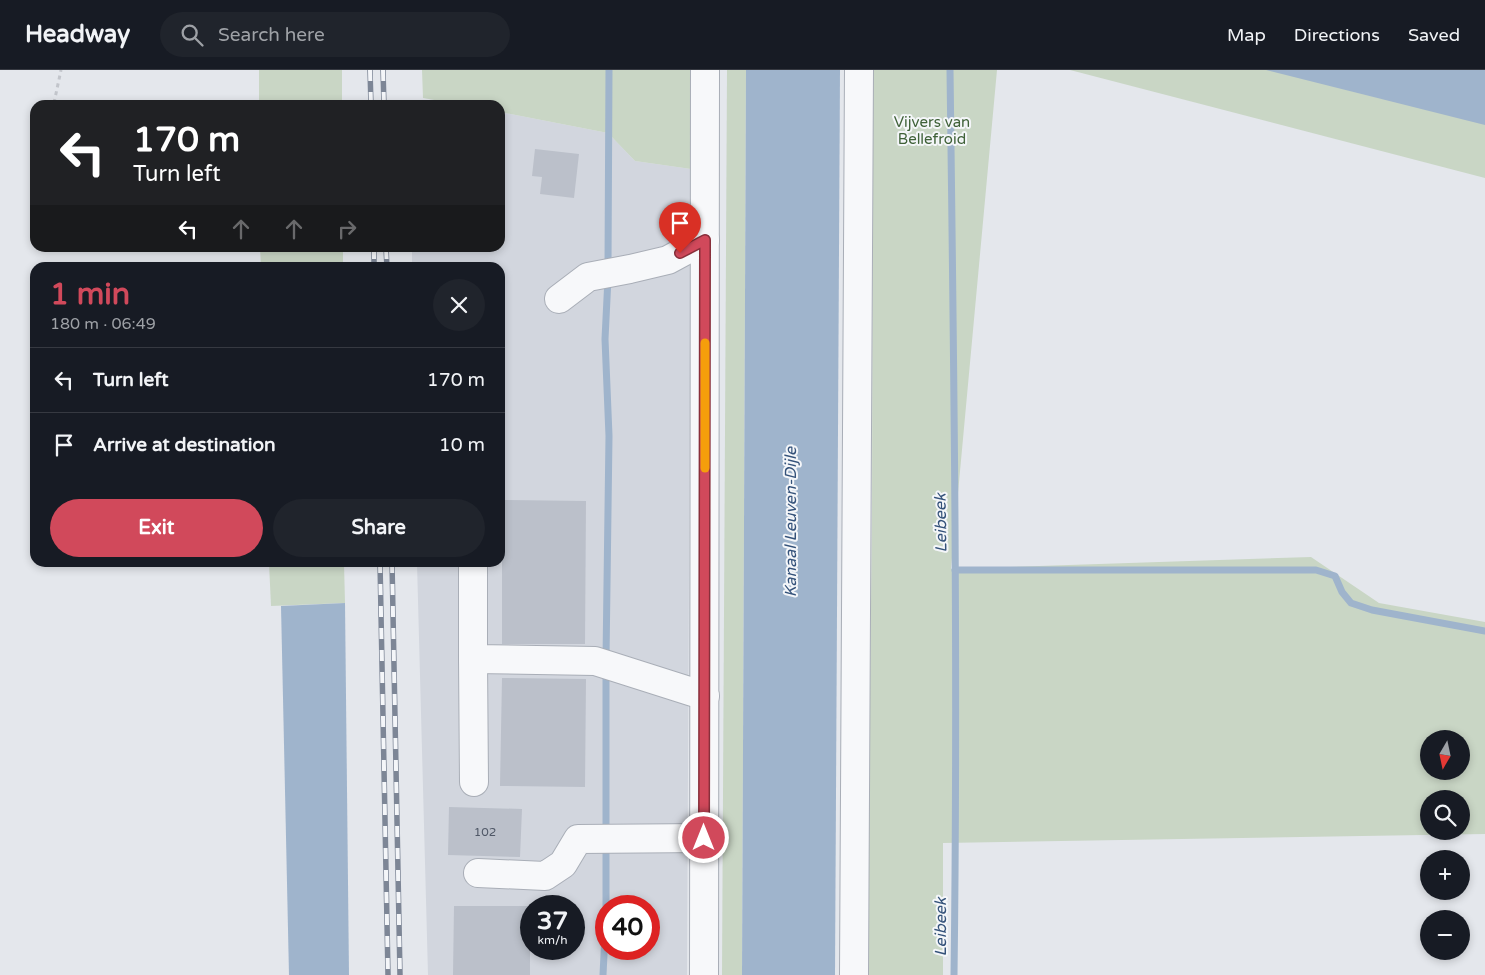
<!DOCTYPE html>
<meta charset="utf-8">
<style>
:root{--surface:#171b24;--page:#20242c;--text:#f1f3f6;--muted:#9ea1a6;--line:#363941;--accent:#d1495b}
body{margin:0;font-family:"Varela Round",sans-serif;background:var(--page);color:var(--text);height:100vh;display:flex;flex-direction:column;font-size:19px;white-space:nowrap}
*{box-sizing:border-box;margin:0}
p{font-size:16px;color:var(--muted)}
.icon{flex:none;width:28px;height:28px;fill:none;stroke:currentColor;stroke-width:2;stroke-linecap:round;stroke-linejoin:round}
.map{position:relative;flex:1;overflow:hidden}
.sheet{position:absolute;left:30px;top:192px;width:475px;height:305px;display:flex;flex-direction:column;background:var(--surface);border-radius:15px;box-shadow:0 2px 8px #0003}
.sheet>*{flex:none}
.hud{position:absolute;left:30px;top:30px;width:475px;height:152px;border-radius:15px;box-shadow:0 2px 8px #0003;background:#202124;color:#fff;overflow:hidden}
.needle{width:32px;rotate:189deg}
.buttons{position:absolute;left:1420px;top:660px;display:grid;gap:10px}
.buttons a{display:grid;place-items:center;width:50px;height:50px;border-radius:50%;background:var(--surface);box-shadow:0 2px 8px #0003;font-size:25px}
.speed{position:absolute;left:520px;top:825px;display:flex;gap:10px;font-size:25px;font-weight:700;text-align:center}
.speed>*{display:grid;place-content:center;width:65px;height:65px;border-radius:50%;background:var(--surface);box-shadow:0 2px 8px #0003;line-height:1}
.speed small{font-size:12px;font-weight:400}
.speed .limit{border:8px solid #d22;background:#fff;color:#111}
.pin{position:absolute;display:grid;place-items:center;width:42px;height:42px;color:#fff;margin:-51px -21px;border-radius:50% 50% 50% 0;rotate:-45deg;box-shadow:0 0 5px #0007}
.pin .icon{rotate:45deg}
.me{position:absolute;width:55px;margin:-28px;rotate:0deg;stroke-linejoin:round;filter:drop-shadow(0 0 4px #0008)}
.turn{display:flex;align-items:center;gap:18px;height:105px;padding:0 20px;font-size:22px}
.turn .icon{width:65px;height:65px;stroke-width:2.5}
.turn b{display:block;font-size:35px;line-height:42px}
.lanes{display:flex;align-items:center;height:48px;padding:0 20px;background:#0003;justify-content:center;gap:25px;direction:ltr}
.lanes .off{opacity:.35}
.round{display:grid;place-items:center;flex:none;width:52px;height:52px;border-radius:26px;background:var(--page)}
.head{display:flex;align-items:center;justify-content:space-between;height:85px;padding:0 20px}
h1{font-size:30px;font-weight:700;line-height:38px;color:var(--accent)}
.button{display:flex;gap:10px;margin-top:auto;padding:10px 20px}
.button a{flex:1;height:58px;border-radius:30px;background:var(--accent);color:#fff;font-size:20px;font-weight:700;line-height:58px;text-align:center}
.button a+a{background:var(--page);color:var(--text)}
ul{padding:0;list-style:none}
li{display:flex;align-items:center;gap:15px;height:65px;padding:0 20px;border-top:1px solid var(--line)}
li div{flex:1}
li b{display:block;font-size:19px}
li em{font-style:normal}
header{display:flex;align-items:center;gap:30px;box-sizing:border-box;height:70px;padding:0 25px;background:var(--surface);border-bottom:1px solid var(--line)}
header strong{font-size:24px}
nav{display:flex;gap:28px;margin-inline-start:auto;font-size:18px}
.search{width:350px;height:45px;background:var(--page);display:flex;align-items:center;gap:12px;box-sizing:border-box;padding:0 18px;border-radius:28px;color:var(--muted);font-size:19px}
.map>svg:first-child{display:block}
</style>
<header>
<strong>Headway</strong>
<div class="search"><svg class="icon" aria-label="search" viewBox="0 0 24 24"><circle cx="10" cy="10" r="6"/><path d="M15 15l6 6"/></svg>Search here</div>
<nav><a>Map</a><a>Directions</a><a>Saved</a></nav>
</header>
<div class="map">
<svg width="1485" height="905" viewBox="0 0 1485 905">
<rect width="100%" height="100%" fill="#e4e7ec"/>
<path fill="#d2d6de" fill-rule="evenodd" d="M500,42L608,63L635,91L691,99L687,905H428L417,493L500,492V198L412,197V178H500ZM531,836H574V879H531ZM606,836H649V879H606Z"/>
<g fill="#c9d6c5" fill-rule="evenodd">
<rect x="259" y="0" width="83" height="35"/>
<polygon points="422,0 691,0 691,99 635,91 608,63 500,42 500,35 462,35 423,28"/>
<polygon points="727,0 746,0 742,905 722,905"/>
<path d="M873,0H997L951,499L1311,487L1379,533L1485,552V764L943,773V905H867L872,440ZM1429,669H1461V701H1429ZM1429,729H1461V761H1429Z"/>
<polygon points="1070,0 1485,0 1485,108"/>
<polygon points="260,178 343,178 343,197 261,197"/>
<polygon points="269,493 344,493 345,533 271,536"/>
</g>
<g fill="#9fb4cc">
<polygon points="746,0 840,0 835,905 742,905"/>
<polygon points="1266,0 1485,0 1485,55"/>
<polygon points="345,533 349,905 289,905 281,536"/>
</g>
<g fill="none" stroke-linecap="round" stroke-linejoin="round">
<g stroke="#9fb4cc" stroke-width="7">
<path d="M950,0C954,302 958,603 954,905"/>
<polyline points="608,197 609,0"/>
<polyline points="955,500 1316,500 1335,506 1342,522 1351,533 1372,540 1485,561"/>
<polyline points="606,589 609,366 605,269 608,208"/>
<polyline points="606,600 606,764"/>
<polyline points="606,775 606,836"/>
<polyline points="603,905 606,844"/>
</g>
</g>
<g fill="#bbc0ca">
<polygon points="535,79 579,84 574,128 540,124 542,107 532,106"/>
<polygon points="502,430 586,431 585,574 502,574"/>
<polygon points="502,608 586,609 585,717 500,716"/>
<polygon points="449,737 522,739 520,787 448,785"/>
<polygon points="454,836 530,836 530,905 453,905"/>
</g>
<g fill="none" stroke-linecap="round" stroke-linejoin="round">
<defs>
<g id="minor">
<polyline points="559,229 588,207 630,199 668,190 705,170"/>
<polyline points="473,492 473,589 595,591 705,626"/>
<polyline points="473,589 474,712"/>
<polyline points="478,803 545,806 563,794 578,769 705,768"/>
<polyline points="704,905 705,0"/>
<polyline points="854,905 859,0"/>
</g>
</defs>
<use href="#minor" stroke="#a9aeb7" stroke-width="30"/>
<polyline stroke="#c2c5cb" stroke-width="3" stroke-dasharray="4 4" stroke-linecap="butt" points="54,33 61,0"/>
<use href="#minor" stroke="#f7f8fa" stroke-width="28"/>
<defs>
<g id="rail">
<polyline points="370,0 371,35"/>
<polyline points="383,0 384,35"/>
<polyline points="374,178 374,198"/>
<polyline points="386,178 387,198"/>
<polyline points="380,492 388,905"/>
<polyline points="392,492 400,905"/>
</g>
</defs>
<use href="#rail" stroke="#7d8696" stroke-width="5.5"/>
<use href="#rail" stroke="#f4f6f9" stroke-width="4" stroke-dasharray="11" stroke-linecap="butt"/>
</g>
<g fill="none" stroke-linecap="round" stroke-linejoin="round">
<defs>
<polyline id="route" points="680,183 705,170 704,768"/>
</defs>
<use href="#route" stroke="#882f3b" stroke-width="12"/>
<use href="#route" stroke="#d1495b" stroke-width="9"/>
<polyline stroke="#f59e0b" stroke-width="9" points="705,398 705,273"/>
</g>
<g text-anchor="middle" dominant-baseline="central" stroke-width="4" stroke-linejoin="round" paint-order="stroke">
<g font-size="12" fill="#4f5766">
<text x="485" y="762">102</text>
</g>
<g font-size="15" fill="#3f6138" stroke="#f4f6f9">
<text x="932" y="52">Vijvers van<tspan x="932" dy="17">Bellefroid</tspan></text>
</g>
<g font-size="16" font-style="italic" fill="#34527a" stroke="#f4f6f9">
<text transform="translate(791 452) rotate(-90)">Kanaal Leuven-Dijle</text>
<text transform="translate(941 453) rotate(-91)">Leibeek</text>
<text transform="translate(941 857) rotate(-90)">Leibeek</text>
</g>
</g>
</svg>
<div class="buttons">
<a><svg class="needle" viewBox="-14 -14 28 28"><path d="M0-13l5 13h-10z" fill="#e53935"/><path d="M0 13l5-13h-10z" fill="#9ea1a6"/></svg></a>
<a><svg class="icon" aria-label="search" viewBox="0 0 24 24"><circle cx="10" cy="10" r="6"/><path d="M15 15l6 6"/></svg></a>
<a>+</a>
<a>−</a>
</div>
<div class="speed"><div>37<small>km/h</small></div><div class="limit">40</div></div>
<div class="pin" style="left:680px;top:183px;background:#d93025"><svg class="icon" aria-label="arrive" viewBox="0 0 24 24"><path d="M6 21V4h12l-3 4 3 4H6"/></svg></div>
<svg class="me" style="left:704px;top:768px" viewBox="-20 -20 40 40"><circle r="17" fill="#d1495b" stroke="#fff" stroke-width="3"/><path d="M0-11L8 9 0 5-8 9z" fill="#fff"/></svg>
<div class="hud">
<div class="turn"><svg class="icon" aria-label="left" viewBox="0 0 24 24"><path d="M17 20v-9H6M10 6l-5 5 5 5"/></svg><div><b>170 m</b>Turn left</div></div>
<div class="lanes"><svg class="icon" aria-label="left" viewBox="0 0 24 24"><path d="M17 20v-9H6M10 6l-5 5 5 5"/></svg><svg class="icon off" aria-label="ahead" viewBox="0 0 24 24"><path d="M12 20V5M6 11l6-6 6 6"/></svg><svg class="icon off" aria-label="ahead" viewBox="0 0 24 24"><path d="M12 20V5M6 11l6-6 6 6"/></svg><svg class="icon off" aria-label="right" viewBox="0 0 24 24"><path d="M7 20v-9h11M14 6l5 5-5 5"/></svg></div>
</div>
<section class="sheet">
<div class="head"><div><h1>1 min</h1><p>180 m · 06:49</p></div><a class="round"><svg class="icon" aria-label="close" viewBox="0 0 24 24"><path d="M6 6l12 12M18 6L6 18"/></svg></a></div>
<ul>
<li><svg class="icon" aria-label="left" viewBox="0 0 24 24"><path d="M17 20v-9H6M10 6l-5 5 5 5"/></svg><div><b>Turn left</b></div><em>170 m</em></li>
<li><svg class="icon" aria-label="arrive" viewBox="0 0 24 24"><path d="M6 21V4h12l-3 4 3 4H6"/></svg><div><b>Arrive at destination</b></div><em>10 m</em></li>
</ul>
<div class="button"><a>Exit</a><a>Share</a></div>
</section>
</div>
